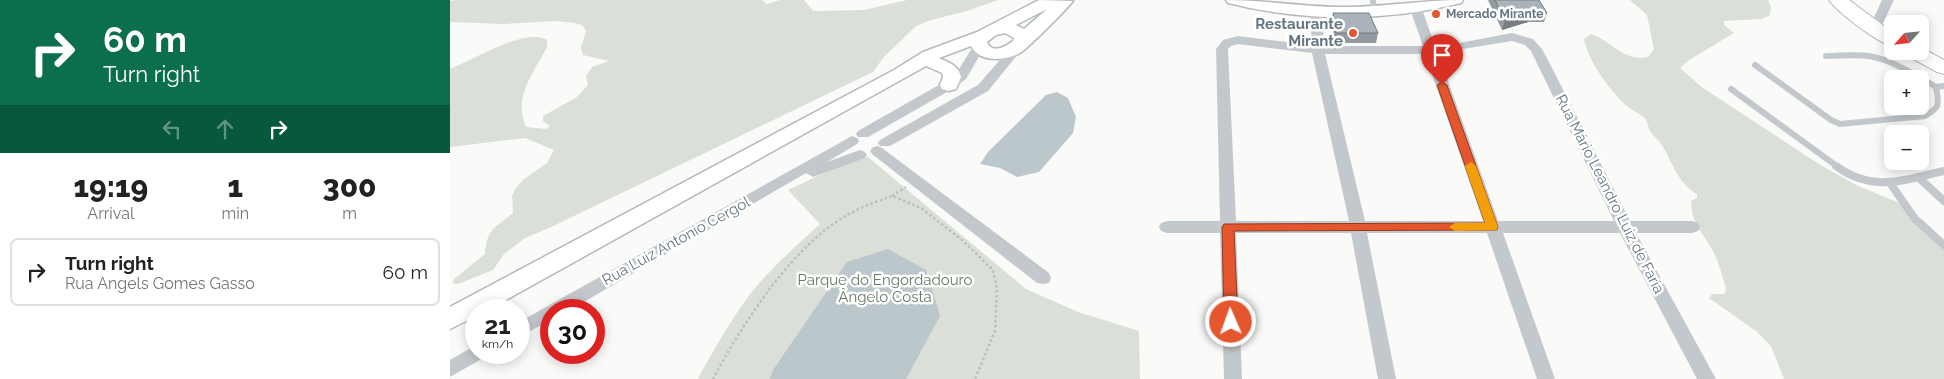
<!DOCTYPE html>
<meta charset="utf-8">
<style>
:root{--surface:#fff;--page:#f2f2f2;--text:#222;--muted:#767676;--line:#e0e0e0}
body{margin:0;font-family:Raleway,sans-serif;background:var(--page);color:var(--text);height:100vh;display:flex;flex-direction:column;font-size:19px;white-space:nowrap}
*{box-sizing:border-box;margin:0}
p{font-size:16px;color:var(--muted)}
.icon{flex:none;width:28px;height:28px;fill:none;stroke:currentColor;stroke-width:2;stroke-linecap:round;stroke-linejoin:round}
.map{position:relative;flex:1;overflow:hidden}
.drawer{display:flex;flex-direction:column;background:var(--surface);width:450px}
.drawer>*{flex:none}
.top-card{background:#0b6e4f;color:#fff;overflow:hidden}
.needle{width:32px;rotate:243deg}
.fabs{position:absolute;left:1434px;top:15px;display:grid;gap:10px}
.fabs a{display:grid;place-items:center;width:45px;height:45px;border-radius:8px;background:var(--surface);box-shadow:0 2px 12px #0003;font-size:25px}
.speed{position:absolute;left:15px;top:299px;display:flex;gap:10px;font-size:25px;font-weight:700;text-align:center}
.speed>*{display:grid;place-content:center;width:65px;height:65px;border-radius:50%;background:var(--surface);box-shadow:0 2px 12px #0003;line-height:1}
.speed small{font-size:12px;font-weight:400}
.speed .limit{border:8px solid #d22;background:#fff;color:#111}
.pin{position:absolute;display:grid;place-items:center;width:42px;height:42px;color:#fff;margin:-51px -21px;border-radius:50% 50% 50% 0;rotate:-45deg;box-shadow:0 0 5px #0007}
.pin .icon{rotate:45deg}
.me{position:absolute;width:55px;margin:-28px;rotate:358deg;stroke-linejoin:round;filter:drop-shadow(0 0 4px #0008)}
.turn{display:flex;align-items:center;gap:18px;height:105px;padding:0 20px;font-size:22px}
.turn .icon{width:65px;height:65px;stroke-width:2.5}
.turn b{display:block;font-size:35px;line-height:42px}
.lanes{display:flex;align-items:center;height:48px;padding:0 20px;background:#0003;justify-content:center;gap:25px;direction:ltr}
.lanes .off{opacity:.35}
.eta{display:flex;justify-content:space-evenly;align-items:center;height:85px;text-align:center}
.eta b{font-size:30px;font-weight:800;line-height:35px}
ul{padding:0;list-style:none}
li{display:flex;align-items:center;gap:15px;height:68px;margin:0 10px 8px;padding:0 10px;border:2px solid var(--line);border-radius:8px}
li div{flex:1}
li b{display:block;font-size:19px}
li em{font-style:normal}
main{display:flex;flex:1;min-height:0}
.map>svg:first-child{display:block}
</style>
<main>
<section class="drawer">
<div class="top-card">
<div class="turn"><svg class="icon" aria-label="right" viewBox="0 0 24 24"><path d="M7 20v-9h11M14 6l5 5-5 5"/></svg><div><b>60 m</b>Turn right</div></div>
<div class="lanes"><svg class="icon off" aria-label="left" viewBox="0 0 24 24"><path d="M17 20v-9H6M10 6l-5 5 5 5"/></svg><svg class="icon off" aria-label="ahead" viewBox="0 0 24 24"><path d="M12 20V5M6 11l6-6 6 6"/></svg><svg class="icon" aria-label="right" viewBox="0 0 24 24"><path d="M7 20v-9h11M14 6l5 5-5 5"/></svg></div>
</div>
<div class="eta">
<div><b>19:19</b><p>Arrival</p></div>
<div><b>1</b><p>min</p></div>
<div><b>300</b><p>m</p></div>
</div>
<ul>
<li><svg class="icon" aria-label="right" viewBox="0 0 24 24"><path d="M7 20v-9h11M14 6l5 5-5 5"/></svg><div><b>Turn right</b><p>Rua Angels Gomes Gasso</p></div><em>60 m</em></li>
</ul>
</section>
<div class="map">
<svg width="1494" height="379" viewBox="0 0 1494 379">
<rect width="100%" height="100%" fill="#fafaf8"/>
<g fill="#dadfd7">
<path d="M6,0H312L317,4L330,0H354L363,11L414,10L457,0H548L517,11L481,20L466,26L433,58L423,72L99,228L75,238L54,254L43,270L8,284L3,283L4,279L35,254C37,228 45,228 63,213L62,196L65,189L74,179L97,163L104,150L75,138L0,147V69C24,60 75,27 97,40V47C83,74 63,97 76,127L96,129L100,126L93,121V116L127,97L138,85L136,76L142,67L159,61L133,55L131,48L136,31L132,25L124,23L105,21L54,24L0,22V1Z"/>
<path d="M1180,0H1318L1321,7L1320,15L1312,19L1274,21V25L1284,33L1239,60L1230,68L1253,88L1372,166L1408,186L1447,202L1473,220L1494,240V379H1334L1321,346L1306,331L1259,298L1262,294H1275L1276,288C1272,276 1269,262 1263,251C1252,231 1242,225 1241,201L1247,198V195C1224,177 1226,169 1212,145C1209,140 1203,136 1200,131C1198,127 1198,123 1196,120C1192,114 1182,111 1177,106C1160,91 1138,61 1134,39L1141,34C1162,41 1173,62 1198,57L1204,49L1197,15Z"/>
<path d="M418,157L576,289L628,312L689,331L690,379H248C263,350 281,320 301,293C321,268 346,246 370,224L338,190L404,159Z"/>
</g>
<g fill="#bbc7cb">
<polygon points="607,92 618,98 626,117 623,133 589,172 567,177 550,168 530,164 538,152 596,95"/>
<polygon points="438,249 476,270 490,316 456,379 320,379 323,370 397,262"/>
</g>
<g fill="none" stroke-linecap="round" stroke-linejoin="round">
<defs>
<g id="secondary">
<path d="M589,0L623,1C617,9 578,48 570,53C555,61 530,63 521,46L489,58C500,63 508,65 511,77L506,89L499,91L492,89L490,85L493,77L492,73L476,66L38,310H26V316L0,329V307L444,70L473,52L527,32ZM597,9L574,29L566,25ZM555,33L564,38L563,41C555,47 542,54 537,42L546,35Z"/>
<path d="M776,0C816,0 855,7 895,7C934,7 973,0 1013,0L1011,3C935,22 854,22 778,3Z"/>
</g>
<g id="primary">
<path d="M1379,0H1399L1442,32V46C1428,43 1387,12 1379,0Z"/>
<polygon points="1470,47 1494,60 1494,74 1487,72 1456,55 1453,51 1470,51"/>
</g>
</defs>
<use href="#secondary" stroke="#b3babf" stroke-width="3"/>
<use href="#primary" stroke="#b5babe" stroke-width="2"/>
<g stroke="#bbbfc2" stroke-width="2.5" stroke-dasharray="2.5 2.5" stroke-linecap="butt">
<polyline points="442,196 456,187"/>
<path d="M263,379C292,324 346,240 403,212C415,205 429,201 442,196L471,208L512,240L543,270L547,289L545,331L525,379"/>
</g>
<g stroke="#c3c8cc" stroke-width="6">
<polyline points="923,0 924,13"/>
<path d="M1376,56C1390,56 1405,54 1419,56C1443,60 1465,75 1486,87"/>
<path d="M1305,65L1381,120L1390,124L1475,116C1491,107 1489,104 1486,87L1494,86"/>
<polyline points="1281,89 1388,167"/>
</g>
<g stroke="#c3c8cc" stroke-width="8">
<path d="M1386,166C1423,193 1454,180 1494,171"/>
<polyline points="1468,177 1494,201"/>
<polyline points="1440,183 1465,219 1494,245"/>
</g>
<g fill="#c3c8cc" fill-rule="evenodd">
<polygon points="1432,0 1444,0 1432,25 1424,25 1422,22"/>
<path d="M966,6L972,9L985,46L1004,44L1062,33L1083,39L1092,49L1101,66L1180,221H1242L1248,223L1250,227L1248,231L1242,233H1186L1266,379H1247L1170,233H1053L1105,379H1087L1037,233H917L946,379H928L901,233H786L792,379H774L770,233H717L711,231L709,227L711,223L717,221H770L766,49L773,40L788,36L862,45L860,11L866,8L872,11L874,46H973L960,9ZM1062,41L1075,45L1081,51L1164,221H1048L988,53ZM788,44L862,53L899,221H786L778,49L781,46ZM875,54H975L1033,221H915Z"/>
<polygon points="529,42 535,46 516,79 504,88 418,137 408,137 406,134 408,131 494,82 506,74 525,43"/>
<polygon points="566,45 572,49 538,91 440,146 430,146 428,143 430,140 528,85 562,46"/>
<polygon points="402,136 407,138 409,141 407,144 377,162 410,150 415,152 417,155 415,158 363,177 356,173 120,310 101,310 101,320 69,337 69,322"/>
<polygon points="427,146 432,148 599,273 601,278 599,283 593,284 587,283 422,154 420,151 422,148"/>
<polygon points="26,345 26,352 38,352 35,357 0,377 0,360"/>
</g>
<use href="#secondary" fill="#fff" fill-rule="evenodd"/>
<use href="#primary" fill="#fff" fill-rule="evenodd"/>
</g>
<g fill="#929a9f">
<polygon points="1038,0 1089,0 1097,13 1094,22 1078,22 1052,30"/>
<polygon points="883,13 928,33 926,43 885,43 882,23"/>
</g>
<polygon fill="#777d82" points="1081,13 1078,22 1052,30 1055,21"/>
<g fill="#aab3b9" stroke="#777d82">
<polygon points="1045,0 1089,0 1097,13 1081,13 1055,21"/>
<polygon points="883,13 919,13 928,33 886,33"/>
</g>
<polygon fill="#e4572e" stroke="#94391e" points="992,82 997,85 1048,227 1047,230 784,231 788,322 786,326 781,327 776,326 774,322 772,227 774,224 1035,223 987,85"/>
<polygon fill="#f59e0b" points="1021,162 1026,166 1048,227 1047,230 1005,231 999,227 1005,223 1035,223 1015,166"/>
<g fill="#e4572e" stroke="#fff" stroke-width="2">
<circle cx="986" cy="14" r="5"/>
<circle cx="903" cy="33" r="5"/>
</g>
<g text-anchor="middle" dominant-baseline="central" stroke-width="5" stroke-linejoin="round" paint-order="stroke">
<g font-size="12" font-weight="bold" fill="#657683" stroke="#fff" text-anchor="start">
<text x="996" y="14">Mercado Mirante</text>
</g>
<g font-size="15" font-weight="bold" fill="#657683" stroke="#fff" text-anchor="end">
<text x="893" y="24">Restaurante<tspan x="893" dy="17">Mirante</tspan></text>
</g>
<g font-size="15" fill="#657683" stroke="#fff">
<text transform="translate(1160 194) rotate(63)">Rua Mário Leandro Luiz de Faria</text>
<text transform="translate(226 241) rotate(-29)">Rua Luiz Antonio Cergol</text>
</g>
<g font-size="15" fill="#687a64" stroke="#fff">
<text x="435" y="280">Parque do Engordadouro<tspan x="435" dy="17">Ângelo Costa</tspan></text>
</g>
</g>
</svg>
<div class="fabs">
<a><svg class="needle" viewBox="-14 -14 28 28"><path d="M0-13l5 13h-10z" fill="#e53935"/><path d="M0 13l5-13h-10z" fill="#767676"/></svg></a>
<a>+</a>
<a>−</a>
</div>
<div class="speed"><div>21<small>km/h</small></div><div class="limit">30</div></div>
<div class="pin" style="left:992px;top:85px;background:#d93025"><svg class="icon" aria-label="arrive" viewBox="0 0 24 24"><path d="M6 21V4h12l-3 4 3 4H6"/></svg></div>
<svg class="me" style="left:781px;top:322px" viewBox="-20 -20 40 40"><circle r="17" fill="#e4572e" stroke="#fff" stroke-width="3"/><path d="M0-11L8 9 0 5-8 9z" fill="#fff"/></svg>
</div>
</main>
